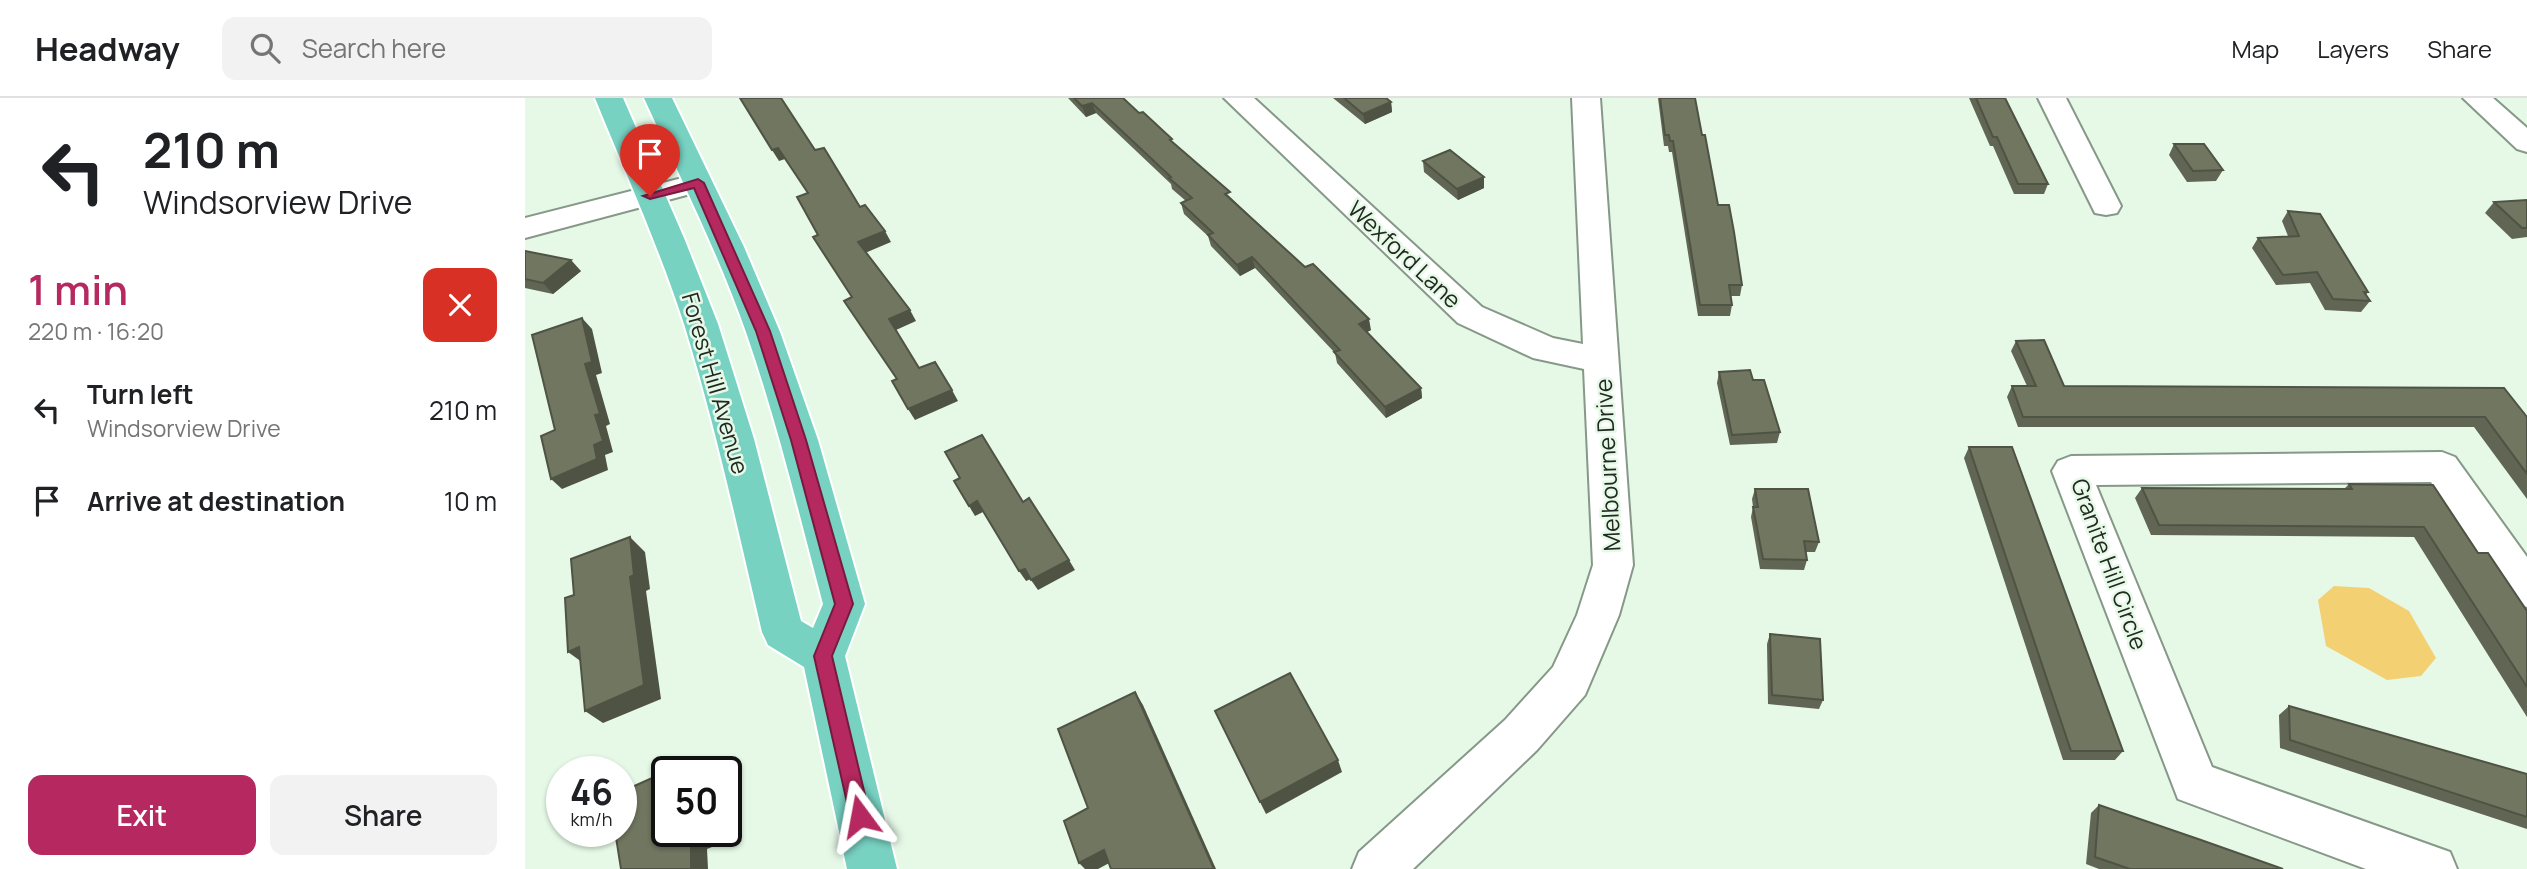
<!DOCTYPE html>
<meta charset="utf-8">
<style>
:root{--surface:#fff;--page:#f2f2f2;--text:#202124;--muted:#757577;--line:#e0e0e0;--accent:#b52960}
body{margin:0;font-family:Manrope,sans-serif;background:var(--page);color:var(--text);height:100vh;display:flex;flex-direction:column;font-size:26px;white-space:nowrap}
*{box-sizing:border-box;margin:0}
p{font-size:23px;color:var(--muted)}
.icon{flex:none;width:38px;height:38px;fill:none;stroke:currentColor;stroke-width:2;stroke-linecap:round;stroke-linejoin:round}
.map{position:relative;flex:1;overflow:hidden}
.panel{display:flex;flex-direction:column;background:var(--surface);width:525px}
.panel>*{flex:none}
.hud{background:#fff;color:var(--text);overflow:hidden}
.speed{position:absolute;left:21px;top:658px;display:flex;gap:14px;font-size:35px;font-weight:700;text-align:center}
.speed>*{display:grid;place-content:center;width:91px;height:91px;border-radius:50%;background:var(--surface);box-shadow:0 2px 5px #0004;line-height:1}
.speed small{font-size:18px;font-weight:400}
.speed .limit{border:4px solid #111;border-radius:10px;background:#fff;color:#111}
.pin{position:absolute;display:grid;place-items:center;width:60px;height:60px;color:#fff;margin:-72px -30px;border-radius:50% 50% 50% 0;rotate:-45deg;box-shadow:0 0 7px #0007}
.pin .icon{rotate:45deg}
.me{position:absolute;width:77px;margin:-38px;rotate:347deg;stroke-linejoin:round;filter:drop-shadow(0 0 5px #0008)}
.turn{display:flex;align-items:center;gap:24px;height:147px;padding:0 28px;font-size:32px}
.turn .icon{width:91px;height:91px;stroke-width:2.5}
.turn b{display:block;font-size:49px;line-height:60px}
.round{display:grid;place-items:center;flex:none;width:74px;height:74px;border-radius:14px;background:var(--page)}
.summary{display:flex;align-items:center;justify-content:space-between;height:119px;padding:0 28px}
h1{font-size:42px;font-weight:600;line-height:52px;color:var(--accent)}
.action{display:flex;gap:14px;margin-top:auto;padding:14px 28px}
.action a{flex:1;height:80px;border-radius:14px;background:var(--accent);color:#fff;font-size:28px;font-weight:600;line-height:80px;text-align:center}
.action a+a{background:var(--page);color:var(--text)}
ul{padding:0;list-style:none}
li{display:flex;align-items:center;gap:21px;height:91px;padding:0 28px}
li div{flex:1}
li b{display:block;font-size:26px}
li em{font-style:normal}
header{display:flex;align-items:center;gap:42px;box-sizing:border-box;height:98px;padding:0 35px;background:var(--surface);border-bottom:2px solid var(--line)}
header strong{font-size:33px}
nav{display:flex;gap:38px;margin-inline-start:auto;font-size:24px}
.search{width:490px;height:63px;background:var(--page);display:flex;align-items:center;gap:18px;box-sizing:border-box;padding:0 24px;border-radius:14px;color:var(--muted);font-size:26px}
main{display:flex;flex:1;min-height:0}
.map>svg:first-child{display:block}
</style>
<header>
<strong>Headway</strong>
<div class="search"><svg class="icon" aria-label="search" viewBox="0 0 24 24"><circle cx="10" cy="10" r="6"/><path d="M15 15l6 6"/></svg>Search here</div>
<nav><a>Map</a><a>Layers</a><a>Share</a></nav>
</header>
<main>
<section class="panel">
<div class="hud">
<div class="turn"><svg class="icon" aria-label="left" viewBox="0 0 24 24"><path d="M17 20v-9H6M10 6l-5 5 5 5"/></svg><div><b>210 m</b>Windsorview Drive</div></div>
</div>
<div class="summary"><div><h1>1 min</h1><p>220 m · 16:20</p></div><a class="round" style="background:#d93025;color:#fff"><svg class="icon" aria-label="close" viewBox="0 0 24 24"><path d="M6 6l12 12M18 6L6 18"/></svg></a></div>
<ul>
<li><svg class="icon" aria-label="left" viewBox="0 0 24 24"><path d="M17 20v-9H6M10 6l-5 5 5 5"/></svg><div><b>Turn left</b><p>Windsorview Drive</p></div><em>210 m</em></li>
<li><svg class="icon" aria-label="arrive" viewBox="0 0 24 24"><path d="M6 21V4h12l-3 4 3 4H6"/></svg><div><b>Arrive at destination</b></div><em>10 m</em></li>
</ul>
<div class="action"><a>Exit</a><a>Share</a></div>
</section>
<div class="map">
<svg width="2002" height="771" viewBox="0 0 2002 771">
<rect width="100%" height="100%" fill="#e6f9e7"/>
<polygon fill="#f3d173" points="1809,488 1844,490 1884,513 1911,560 1896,578 1862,582 1801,548 1793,502"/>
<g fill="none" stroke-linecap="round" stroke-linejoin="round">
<defs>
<g id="minor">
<polygon points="699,0 729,0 957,209 1028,240 1058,246 1047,0 1075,0 1108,467 1094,517 1060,597 1012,652 888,771 827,771 834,754 980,622 1028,569 1052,517 1068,467 1059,271 1008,260 933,225"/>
<polygon points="1513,0 1541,0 1596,108 1592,115 1581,117 1570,115"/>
<polygon points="1938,0 1968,0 2002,30 2002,54 1992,51"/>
<polygon points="173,76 184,79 188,85 184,91 0,140 0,120"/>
<polygon points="1917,354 1930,359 2002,459 2002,509 1987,504 1906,384 1571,387 1687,669 1925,754 1932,771 1841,771 1653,701 1527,373 1533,363 1546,358"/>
</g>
<path id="major" d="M70,0H98L159,140L193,226L229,341L276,523L288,530L298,506C274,415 252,323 221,234C193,154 154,77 119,0H147L219,149L255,234L293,342L340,506L320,558L372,771H322L279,569L243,547L237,534C213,432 191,329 160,229C135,151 101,76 70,0Z"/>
</defs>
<use href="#minor" stroke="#869888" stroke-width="4"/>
<use href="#major" stroke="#fff" stroke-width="4"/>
<use href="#minor" fill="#fff" fill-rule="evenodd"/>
<use href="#major" fill="#78d2c2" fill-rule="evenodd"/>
</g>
<g fill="#616553">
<polygon points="543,0 598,0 614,15 648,45 846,232 842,234 896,290 897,300 861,320 812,265 810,255 730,170 715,178 686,148 683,138 659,116 656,105 661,103 647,91 646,86 571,15 561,19"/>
<polygon points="808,0 861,0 866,4 867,14 840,26"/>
<polygon points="1133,0 1170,0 1177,37 1193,107 1217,187 1215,198 1206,198 1207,207 1205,218 1173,218 1147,54 1144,54 1143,48 1139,48"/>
<polygon points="1444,0 1480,0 1523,86 1519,96 1489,96 1468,48 1465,48"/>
<polygon points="1649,46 1698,72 1691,83 1662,84 1644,57"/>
<polygon points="898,63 959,90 933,102 899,74"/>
<polygon points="2002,102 2002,139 1987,141 1960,115 1969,104"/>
<polygon points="1763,113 1843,194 1841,197 1845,203 1836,214 1800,212 1785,185 1751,187 1727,150 1733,140 1763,138 1757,123"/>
<polygon points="0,153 56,173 28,196 0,190"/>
<polygon points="1491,243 1539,288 2002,319 2002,401 1949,329 1493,329 1482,299 1487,288 1502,288 1486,253"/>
<polygon points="1194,274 1228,282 1255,334 1252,345 1205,347 1192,285"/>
<polygon points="1444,349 1598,653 1590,662 1538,662 1439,360"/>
<polygon points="1824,386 1953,455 2002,513 2002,619 1889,439 1626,437 1610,400 1617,390 1819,391"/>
<polygon points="1230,391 1294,444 1290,454 1281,454 1282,462 1279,472 1235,471 1226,419 1228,409 1227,401"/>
<polygon points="1245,536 1298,602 1294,611 1243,606 1242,546"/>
<polygon points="1764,608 2002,676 2002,731 1755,650 1754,617"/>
<polygon points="1574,707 1758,771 1574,771 1561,766 1566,715"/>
</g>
<g fill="#4f5344">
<polygon points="866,4 867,14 840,26 838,16"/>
<polygon points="567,5 571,15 561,19 557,8"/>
<polygon points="253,50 260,61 254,63 247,52"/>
<polygon points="959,79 959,90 933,102 932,91"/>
<polygon points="360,133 366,144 340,155 333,144"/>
<polygon points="727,159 730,170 715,178 712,167"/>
<polygon points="46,162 56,173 28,196 18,185"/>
<polygon points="385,212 391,223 371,232 364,221"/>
<polygon points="57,220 67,231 77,275 71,277 85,326 81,328 88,354 80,357 83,372 37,391 26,381 69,347 70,317 60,266"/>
<polygon points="844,221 846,232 836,237 834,226"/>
<polygon points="896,290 897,300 861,320 860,309"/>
<polygon points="427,292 433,303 390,322 383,311"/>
<polygon points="452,403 458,414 450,418 444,408"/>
<polygon points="105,439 120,454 125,491 121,493 136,601 78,625 60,613 105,479"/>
<polygon points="544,462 550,472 513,492 506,482"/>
<polygon points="500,471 506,481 501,483 494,473"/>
<polygon points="54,549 61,567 43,554"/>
<polygon points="610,594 618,607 691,771 689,771"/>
<polygon points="813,662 817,674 741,716 735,704"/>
<polygon points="175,733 189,733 192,747 182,751 183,771 166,771 166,741"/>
<polygon points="579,752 588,763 573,771 560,771 554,765"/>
</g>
<g fill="#717661" stroke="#4f5344" stroke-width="2">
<polygon points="215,0 256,0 290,52 299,50 335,109 340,107 360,133 333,144 385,212 364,221 394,270 410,264 427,292 383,311 367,283 372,281 319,203 327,199 288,139 293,137 272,99 283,95 253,50 247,52"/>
<polygon points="549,0 598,0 614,15 618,14 647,41 645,42 705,94 700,96 780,169 788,166 844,221 834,226 896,290 860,309 809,254 815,252 727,159 712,167 683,137 688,135 656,105 667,100 644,80 646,79 567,5 557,8"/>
<polygon points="819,0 861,0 866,4 838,16"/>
<polygon points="1135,0 1170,0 1177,37 1180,37 1193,107 1204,107 1209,134 1217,187 1204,187 1207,207 1175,207 1148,43 1145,43 1144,37 1140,37"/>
<polygon points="1451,0 1480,0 1523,86 1493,86 1472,39 1468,39"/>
<polygon points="1649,46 1679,46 1698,72 1668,73"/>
<polygon points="925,52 959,79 932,91 898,63"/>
<polygon points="2002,102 2002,130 1997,130 1969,104"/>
<polygon points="1763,113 1795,116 1843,194 1839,194 1845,203 1808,201 1792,174 1758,177 1733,140 1774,138"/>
<polygon points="0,153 46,162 18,185 0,181"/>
<polygon points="57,220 67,264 60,266 75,316 70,317 78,343 69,347 72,361 26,381 16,338 30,332 7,237"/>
<polygon points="1519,242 1539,288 1979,290 2002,319 2002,376 1960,319 1498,319 1487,288 1511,288 1491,243"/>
<polygon points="1225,272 1228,282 1239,282 1255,334 1207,337 1194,274"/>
<polygon points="457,337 498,404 504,400 544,462 506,482 500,471 494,473 452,403 444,408 429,383 435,380 420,354"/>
<polygon points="1444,349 1487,349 1598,653 1546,653"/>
<polygon points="1824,386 1908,387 1953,455 1963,455 2002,513 2002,589 1899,429 1634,427 1617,390 1827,391"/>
<polygon points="1230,391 1283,391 1294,444 1279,443 1282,462 1238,461 1228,409 1233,409"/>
<polygon points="105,439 109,477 105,479 119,587 60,613 54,549 43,554 40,500 49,497 46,461"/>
<polygon points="1245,536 1295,541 1298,602 1247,597"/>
<polygon points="765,575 813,662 735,704 690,613"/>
<polygon points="610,594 689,771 586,771 579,752 554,765 539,723 563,710 533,631"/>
<polygon points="1764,608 2002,676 2002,719 1765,642"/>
<polygon points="147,671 147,674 142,674 142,733 175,733 175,736 166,741 166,771 96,771 90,733 96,733 96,694"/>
<polygon points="1574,707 1676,742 1758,771 1605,771 1570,759"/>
</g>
<polygon fill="#b52960" stroke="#761b3e" stroke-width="2" points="173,81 179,85 245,233 281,342 328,506 307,558 345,718 342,725 335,727 328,725 325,718 289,558 310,506 266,342 231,233 169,90 125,101 118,98"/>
<g text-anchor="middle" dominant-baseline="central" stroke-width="5" stroke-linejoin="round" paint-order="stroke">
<g font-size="23" fill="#222922" stroke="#e6f9e7">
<text transform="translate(880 156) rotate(43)">Wexford Lane</text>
<text transform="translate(191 285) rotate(74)">Forest Hill Avenue</text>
<text transform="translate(1082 367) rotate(-93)">Melbourne Drive</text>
<text transform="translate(1585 466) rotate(70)">Granite Hill Circle</text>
</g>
</g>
</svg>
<div class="speed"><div>46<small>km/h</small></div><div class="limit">50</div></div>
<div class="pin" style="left:125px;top:98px;background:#d93025"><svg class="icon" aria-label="arrive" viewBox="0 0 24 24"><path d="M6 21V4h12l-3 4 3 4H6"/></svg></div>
<svg class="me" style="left:335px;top:718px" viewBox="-20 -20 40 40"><path d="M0-17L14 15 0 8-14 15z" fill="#b52960" stroke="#fff" stroke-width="4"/></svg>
</div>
</main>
